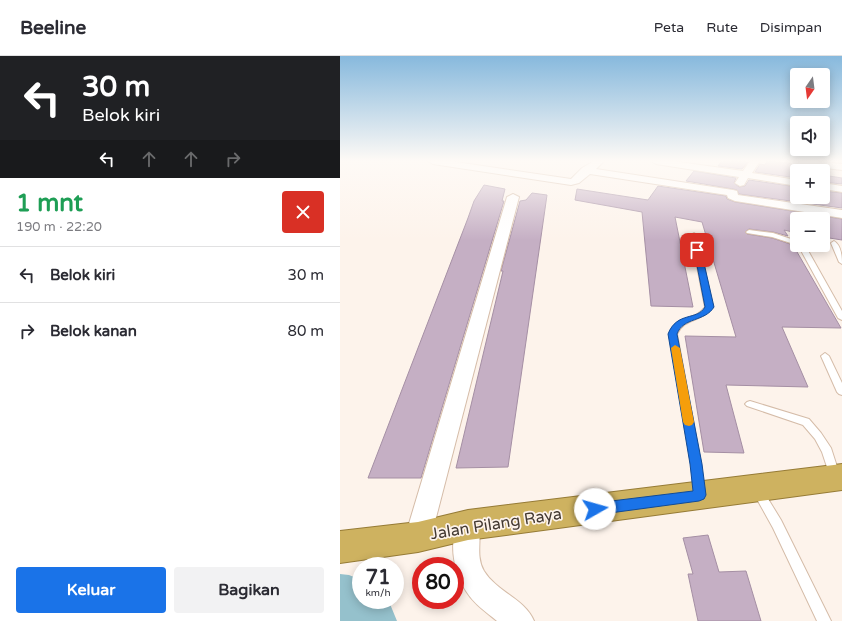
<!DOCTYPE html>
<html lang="id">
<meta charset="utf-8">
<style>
:root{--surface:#fff;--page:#f2f2f3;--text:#2b2b33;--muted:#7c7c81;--line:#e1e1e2;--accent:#1a73e8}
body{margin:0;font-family:"Varela Round",sans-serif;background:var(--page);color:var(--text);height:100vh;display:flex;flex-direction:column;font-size:15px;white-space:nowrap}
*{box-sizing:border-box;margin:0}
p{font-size:13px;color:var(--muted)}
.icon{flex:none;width:22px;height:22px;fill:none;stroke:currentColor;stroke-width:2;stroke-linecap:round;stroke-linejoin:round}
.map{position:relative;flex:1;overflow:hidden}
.side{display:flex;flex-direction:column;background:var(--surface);width:340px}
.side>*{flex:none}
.top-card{background:#202124;color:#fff;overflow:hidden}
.needle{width:26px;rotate:194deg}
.buttons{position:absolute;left:450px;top:12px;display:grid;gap:8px}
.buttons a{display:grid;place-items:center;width:40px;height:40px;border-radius:4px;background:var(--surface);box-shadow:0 2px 10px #0003;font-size:20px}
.speed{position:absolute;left:12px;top:501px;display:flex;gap:8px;font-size:20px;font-weight:700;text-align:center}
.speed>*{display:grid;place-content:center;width:52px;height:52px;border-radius:50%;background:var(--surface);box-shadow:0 2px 10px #0003;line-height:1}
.speed small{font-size:10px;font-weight:400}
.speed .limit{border:6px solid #d22;background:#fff;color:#111}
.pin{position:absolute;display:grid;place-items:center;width:34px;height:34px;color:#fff;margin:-17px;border-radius:8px;box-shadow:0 2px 6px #0006}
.me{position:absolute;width:44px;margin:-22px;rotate:83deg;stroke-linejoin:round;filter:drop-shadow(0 0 3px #0008)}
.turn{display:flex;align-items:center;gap:14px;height:84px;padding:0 16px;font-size:18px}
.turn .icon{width:52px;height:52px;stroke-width:2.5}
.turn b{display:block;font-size:28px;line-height:34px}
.lanes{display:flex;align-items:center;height:38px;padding:0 16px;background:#0003;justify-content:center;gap:20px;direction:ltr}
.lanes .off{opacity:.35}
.round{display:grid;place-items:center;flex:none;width:42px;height:42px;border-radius:4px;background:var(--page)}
.overview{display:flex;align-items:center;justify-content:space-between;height:68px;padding:0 16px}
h1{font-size:24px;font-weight:700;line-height:30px;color:#1e9e55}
.action{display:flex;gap:8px;margin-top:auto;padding:8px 16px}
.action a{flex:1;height:46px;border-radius:4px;background:var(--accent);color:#fff;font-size:16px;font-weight:700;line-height:46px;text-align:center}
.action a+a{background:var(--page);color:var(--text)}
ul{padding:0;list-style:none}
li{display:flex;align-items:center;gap:12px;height:56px;padding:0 16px;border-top:1px solid var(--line)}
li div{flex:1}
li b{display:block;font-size:15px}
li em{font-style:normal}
header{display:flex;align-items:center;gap:24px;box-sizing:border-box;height:56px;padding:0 20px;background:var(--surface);border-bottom:1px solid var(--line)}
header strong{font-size:19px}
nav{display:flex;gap:22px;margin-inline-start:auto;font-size:14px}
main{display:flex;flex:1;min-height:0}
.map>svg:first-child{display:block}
</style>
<header>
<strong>Beeline</strong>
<nav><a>Peta</a><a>Rute</a><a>Disimpan</a></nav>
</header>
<main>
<section class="side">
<div class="top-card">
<div class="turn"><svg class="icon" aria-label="left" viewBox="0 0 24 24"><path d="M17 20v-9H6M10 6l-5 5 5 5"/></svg><div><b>30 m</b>Belok kiri</div></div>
<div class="lanes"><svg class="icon" aria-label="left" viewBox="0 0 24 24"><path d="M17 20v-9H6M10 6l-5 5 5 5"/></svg><svg class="icon off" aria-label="ahead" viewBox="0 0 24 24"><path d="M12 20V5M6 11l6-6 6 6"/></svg><svg class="icon off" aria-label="ahead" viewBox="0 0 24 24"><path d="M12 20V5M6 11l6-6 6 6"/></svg><svg class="icon off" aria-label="right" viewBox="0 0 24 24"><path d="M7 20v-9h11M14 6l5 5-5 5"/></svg></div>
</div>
<div class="overview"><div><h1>1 mnt</h1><p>190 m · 22:20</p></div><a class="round" style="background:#d93025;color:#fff"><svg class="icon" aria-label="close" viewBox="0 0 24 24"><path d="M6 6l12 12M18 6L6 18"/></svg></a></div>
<ul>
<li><svg class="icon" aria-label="left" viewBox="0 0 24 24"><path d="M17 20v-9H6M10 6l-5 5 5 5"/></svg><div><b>Belok kiri</b></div><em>30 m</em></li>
<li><svg class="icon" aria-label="right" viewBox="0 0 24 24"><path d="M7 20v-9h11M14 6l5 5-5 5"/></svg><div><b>Belok kanan</b></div><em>80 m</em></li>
</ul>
<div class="action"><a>Keluar</a><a>Bagikan</a></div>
</section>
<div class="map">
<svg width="502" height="565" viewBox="0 0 502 565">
<rect width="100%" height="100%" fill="#fdf3eb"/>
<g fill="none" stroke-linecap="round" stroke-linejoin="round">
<polygon fill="#95c1cc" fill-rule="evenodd" points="0,518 9,519 21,524 21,544 45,544 50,548 57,565 0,565"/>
</g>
<g fill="#c5afc4" stroke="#a58fa4">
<polygon points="382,105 399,105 408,106 402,113 378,110"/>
<polygon points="427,105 449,107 457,110 457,122 415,116 420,108 425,109"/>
<polygon points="354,115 396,122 394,127 399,131 405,130 409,124 457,131 457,141 483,141 483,135 502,137 502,152 399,138 397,134 393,133 346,125"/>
<polygon points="483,119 502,122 502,128 483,126"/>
<polygon points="144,129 165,133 162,145 164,145 81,422 28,422 128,162 134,145"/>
<polygon points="318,130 386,140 387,143 395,146 502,163 502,184 483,181 483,163 457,163 457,177 444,174 448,180 433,176 409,173 405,176 407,178 432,182 453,189 501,272 442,271 468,331 386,329 404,397 364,396 345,280 396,281 362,166 335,161 353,251 311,250 302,156 235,144 237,133 308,144"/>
<polygon points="192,137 207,139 168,411 116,412 163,215 161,215 180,145 186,144"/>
<polygon points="368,479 379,516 406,515 421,565 358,565 348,518 353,518 343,482"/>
</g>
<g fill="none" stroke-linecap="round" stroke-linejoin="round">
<defs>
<g id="service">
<polygon points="409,174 433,177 457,185 457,189 432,181 407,177 406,176"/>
<path d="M354,177L357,179L373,251C361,267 345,261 337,278L361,408L364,437L363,440L359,442L355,440L354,437L351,408L329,278C340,257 354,266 365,251L351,179Z"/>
<path d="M494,185C501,189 502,200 502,208L499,206L491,187Z"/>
<polygon points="458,189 465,189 466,191 502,255 502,264 498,262"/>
<polygon points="485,297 489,300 502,327 502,339 499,338 497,336 481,300"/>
<polygon points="410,345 469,363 481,377 491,392 500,420 499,423 495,425 491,423 482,396 475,383 463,369 407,350 405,348 407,346"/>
<polygon points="418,431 422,433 441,464 491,565 477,565 433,472 413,436 414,433"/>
</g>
<g id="minor">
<polygon points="88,105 109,105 231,123 242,112 254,105 264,105 256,113 393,134 397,135 398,139 502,154 502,162 395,145 388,142 387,139 250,118 239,127 231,129 93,108"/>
<polygon points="311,105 332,105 403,115 410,105 420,105 412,117 457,124 457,130 408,122 404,129 400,130 395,127 399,121 316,108"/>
<polygon points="448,105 473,105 502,108 502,114 453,108"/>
<polygon points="483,127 502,130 502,136 483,133"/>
<polygon points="173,138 179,141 91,481 87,489 78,493 69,489 65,481 167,141"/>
<path d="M128,458L137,461C144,478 134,498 144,515C157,536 185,543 194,565H157C146,556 133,547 126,535C112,514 109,484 119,461Z"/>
</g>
<polygon id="trunk" points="502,408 502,434 128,484 78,496 0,507 0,475 78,466 128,454"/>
</defs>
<use href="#service" stroke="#d5bca8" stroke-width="2"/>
<use href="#minor" stroke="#d5bca8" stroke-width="2"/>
<use href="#trunk" stroke="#967b36" stroke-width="2"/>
<use href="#service" fill="#fff" fill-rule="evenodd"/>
<use href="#minor" fill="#fff" fill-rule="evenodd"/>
<use href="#trunk" fill="#ceb260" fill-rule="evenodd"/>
</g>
<linearGradient id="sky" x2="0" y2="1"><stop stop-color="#87b9dd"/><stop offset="0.57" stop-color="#fefaf6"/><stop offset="1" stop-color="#fefaf6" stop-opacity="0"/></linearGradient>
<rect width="502" height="184" fill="url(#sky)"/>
<path fill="#1a73e8" stroke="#114b97" d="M357,192L361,194L374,251C365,266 343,261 337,278L362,408L366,439L364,443L359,445L255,459L250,457L248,453L250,449L255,447L353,435L350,408L328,278C337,255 357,265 365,251L354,194Z"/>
<polygon fill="#f59e0b" points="335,289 340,292 354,366 352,369 349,370 345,369 343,366 331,292"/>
<g text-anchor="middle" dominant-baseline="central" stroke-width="3.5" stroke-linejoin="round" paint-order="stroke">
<g font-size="16" fill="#433931" stroke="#fdf3eb">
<text transform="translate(156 468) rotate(-9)">Jalan Pilang Raya</text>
</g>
</g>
</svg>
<div class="buttons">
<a><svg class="needle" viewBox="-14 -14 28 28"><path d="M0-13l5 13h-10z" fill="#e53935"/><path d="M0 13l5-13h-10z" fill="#7c7c81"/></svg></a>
<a><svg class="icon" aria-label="sound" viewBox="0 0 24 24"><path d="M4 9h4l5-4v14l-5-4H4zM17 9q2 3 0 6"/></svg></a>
<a>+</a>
<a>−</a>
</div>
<div class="speed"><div>71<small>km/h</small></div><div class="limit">80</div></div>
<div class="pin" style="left:357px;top:194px;background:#d93025"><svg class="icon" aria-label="arrive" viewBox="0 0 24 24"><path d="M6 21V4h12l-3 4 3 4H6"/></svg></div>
<svg class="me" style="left:255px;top:453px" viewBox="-20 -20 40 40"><circle r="19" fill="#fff"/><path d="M0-13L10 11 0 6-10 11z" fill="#1a73e8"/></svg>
</div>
</main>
